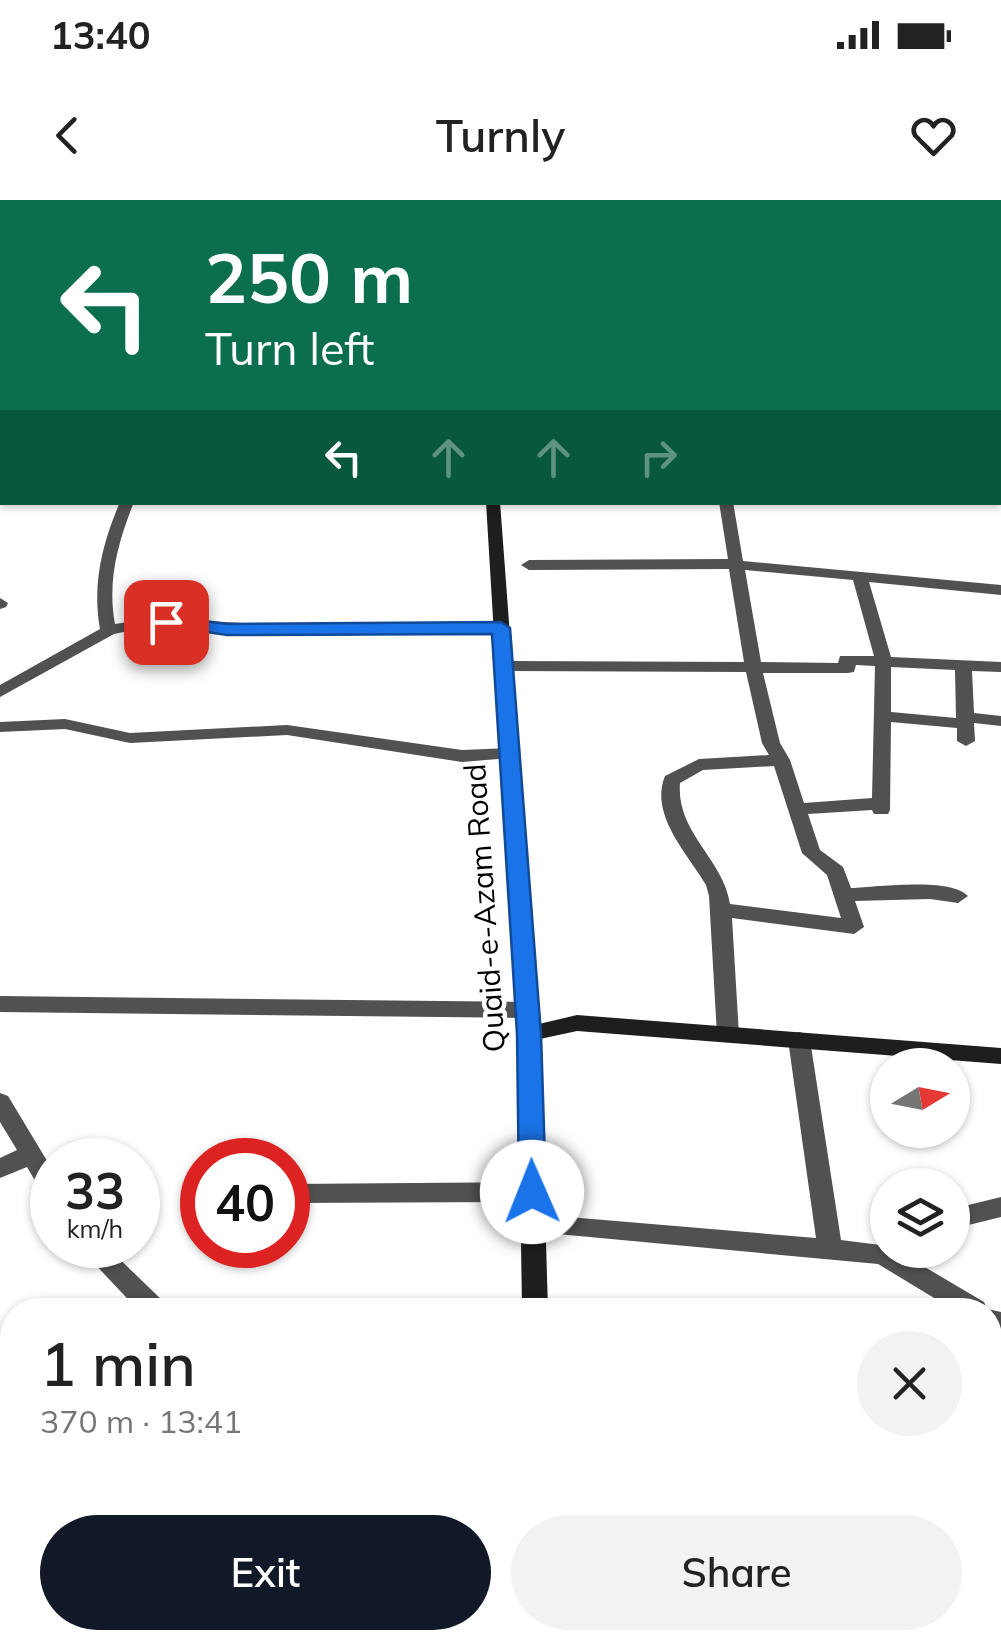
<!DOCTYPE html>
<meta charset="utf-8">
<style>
:root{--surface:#fff;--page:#f2f2f2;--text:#222;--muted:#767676;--accent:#111827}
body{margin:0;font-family:Mulish,sans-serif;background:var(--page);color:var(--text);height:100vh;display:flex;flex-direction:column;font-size:38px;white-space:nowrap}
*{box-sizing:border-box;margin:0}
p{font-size:32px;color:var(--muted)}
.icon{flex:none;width:55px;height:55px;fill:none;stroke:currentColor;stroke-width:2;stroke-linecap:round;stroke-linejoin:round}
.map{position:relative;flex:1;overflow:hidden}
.panel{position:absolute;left:0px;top:1098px;width:1002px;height:352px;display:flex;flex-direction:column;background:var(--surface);border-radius:40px 40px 0 0;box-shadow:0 2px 8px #0004}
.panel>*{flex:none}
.top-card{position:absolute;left:0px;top:0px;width:1002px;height:305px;box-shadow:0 2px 8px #0004;background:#0b6e4f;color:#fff;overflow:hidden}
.needle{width:65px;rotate:80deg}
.fabs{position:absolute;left:870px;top:848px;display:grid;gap:20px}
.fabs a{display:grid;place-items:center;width:100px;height:100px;border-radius:50%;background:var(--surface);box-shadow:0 2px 8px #0004;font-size:50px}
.speed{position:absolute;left:30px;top:938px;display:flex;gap:20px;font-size:50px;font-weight:700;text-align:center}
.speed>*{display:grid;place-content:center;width:130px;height:130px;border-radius:50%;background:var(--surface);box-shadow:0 2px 8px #0004;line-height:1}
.speed small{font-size:25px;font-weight:400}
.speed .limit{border:15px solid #d22;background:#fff;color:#111}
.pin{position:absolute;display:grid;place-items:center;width:85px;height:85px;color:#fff;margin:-42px;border-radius:20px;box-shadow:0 5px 15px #0006}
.me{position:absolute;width:110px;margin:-55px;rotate:359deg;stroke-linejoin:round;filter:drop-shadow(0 0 8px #0008)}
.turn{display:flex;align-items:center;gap:35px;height:210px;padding:0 40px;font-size:45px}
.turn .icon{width:130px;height:130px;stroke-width:2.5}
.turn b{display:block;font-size:70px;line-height:85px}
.lanes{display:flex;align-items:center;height:95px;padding:0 40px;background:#0003;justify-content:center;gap:50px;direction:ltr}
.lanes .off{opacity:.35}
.round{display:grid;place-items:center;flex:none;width:105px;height:105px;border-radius:52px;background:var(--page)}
.summary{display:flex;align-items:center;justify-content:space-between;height:170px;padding:0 40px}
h1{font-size:60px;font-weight:600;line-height:75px}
.cta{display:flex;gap:20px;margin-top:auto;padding:20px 40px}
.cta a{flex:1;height:115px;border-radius:60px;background:var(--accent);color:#fff;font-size:40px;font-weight:600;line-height:115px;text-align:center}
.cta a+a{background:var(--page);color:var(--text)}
.status{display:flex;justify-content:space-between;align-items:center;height:70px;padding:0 50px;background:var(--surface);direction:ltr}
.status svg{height:28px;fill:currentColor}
header{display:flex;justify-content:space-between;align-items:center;height:130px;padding:0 40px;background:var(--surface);font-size:45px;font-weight:600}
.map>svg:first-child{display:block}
</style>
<div class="status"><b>13:40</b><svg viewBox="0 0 49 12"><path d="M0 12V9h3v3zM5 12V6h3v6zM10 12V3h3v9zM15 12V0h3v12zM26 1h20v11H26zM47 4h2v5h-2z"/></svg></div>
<header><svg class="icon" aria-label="back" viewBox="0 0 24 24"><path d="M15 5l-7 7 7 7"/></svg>Turnly<svg class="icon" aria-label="heart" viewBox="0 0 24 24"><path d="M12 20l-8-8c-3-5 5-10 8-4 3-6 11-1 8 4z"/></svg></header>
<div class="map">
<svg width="1001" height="1448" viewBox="0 0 1001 1448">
<rect width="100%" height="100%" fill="#fff"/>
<rect fill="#c0c0c0" stroke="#868686" stroke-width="2.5" x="1000" y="132" width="1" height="112"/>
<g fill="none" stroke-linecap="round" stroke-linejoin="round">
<defs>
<g id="primary">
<polygon points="477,0 491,0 491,2 478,2"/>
<polygon points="0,116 2,117 2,125 0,126"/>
</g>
</defs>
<use href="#primary" stroke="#dbdbdb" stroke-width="5"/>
<g fill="#515151" fill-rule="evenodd">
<polygon points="817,0 831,0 832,2 819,2"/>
<polygon points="1000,88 1001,89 1001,97 1000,96"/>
<rect x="0" y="228" width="2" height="8"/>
<rect x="1000" y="274" width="1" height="9"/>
<path d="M120,302H134C118,342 107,381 115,424L153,418L298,426L501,423L509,428L501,433L298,436L138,429L114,434L0,497V485L100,429C92,384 102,344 120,302Z"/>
<path d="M719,302H733L743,361L1001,385V395L869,382L891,457L1001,462V472L972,471L974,513L1001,516V526L974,523L975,541L966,546L957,541V528L891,522L890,610L888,614H874L872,610L808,614L820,650L843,667L851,688C878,687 950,677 968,696L958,703L930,699L855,701L864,727L854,734L732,718L739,835L736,841H720L717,835L709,696L706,685C688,654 649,615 665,576L699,559L769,555L762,543L746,472L504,471L496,466L504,461L744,462L729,369L529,370L521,365L529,360L728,359ZM745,370L853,380L874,456H840L838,463L761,462ZM856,465L875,466L872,598L804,603L790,560L780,543L763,473H848L854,472ZM891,467L955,470L956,518L891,512ZM774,566L802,653L827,675L841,718L730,704C723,658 676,633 680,583L703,570Z"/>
<polygon points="0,398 8,403 6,407 0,409"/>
<polygon points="65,519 130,533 287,525 462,550 510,548 519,553 510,558 462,562 287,535 130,543 65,529 0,532 0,522"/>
<polygon points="0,796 527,802 534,805 538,810 534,815 527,818 0,812"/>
<polygon points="799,832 807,834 810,840 841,1040 888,1046 888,1050 896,1050 984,1102 987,1109 1001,1112 1001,1136 990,1132 990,1110 954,1110 878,1064 525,1031 521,1024 525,1017 533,1014 816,1038 788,840 791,834"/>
<polygon points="0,893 8,896 52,969 52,998 44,996 27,967 0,978 0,958 17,950 0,922"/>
<polygon points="532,982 540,985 544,992 540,999 532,1002 288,1003 288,984"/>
<polygon points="1001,997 1001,1017 952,1029 952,1009"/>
<polygon points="77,1045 105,1045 164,1102 168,1110 138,1110"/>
<polygon points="993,1320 1001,1321 1001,1349 990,1346 990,1322"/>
<polygon points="120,1438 150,1438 148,1448 118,1448"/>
</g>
<g fill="#1e1e1e" fill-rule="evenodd">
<polygon points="486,302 500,302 539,824 577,815 1001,848 1001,864 577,831 540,839 548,1110 522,1110 518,834"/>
<polygon points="528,1438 557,1438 558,1448 528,1448"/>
</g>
<use href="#primary" fill="#000" fill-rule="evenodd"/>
<polyline stroke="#000" stroke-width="4" stroke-dasharray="9 2.5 1 2.5" stroke-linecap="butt" points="156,2 162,0"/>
</g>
<polygon fill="#1a73e8" stroke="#114b97" stroke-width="2.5" points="166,416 227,424 501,422 510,428 541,834 546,992 542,1000 532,1003 523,1000 519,992 517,834 492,434 227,435 160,425 160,418"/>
<g text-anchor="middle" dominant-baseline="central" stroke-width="9" stroke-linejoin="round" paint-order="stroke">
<g font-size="30" fill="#000" stroke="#fff">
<text transform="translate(484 708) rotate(-94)">Quaid-e-Azam Road</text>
</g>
</g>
</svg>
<div class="fabs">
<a><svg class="needle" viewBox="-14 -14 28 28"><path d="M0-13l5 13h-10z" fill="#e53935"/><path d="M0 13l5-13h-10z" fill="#767676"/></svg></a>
<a><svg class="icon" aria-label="layers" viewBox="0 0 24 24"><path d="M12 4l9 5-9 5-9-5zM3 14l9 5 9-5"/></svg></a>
</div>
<div class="speed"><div>33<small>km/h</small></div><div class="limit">40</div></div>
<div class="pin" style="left:166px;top:422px;background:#d93025"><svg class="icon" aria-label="arrive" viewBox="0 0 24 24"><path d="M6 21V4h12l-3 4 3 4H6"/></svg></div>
<svg class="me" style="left:532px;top:992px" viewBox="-20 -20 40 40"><circle r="19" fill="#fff"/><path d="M0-13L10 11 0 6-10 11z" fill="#1a73e8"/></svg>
<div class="top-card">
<div class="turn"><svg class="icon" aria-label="left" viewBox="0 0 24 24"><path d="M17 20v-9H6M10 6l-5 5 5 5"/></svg><div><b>250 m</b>Turn left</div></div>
<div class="lanes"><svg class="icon" aria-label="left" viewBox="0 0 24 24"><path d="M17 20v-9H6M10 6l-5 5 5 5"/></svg><svg class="icon off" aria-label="ahead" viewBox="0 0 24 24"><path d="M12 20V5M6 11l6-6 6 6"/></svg><svg class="icon off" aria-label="ahead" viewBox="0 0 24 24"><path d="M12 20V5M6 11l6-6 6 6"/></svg><svg class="icon off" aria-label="right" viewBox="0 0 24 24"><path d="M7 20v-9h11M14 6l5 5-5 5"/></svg></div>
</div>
<section class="panel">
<div class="summary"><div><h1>1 min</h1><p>370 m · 13:41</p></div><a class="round"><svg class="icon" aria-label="close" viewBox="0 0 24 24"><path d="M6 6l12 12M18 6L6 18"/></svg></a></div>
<div class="cta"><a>Exit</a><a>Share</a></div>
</section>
</div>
